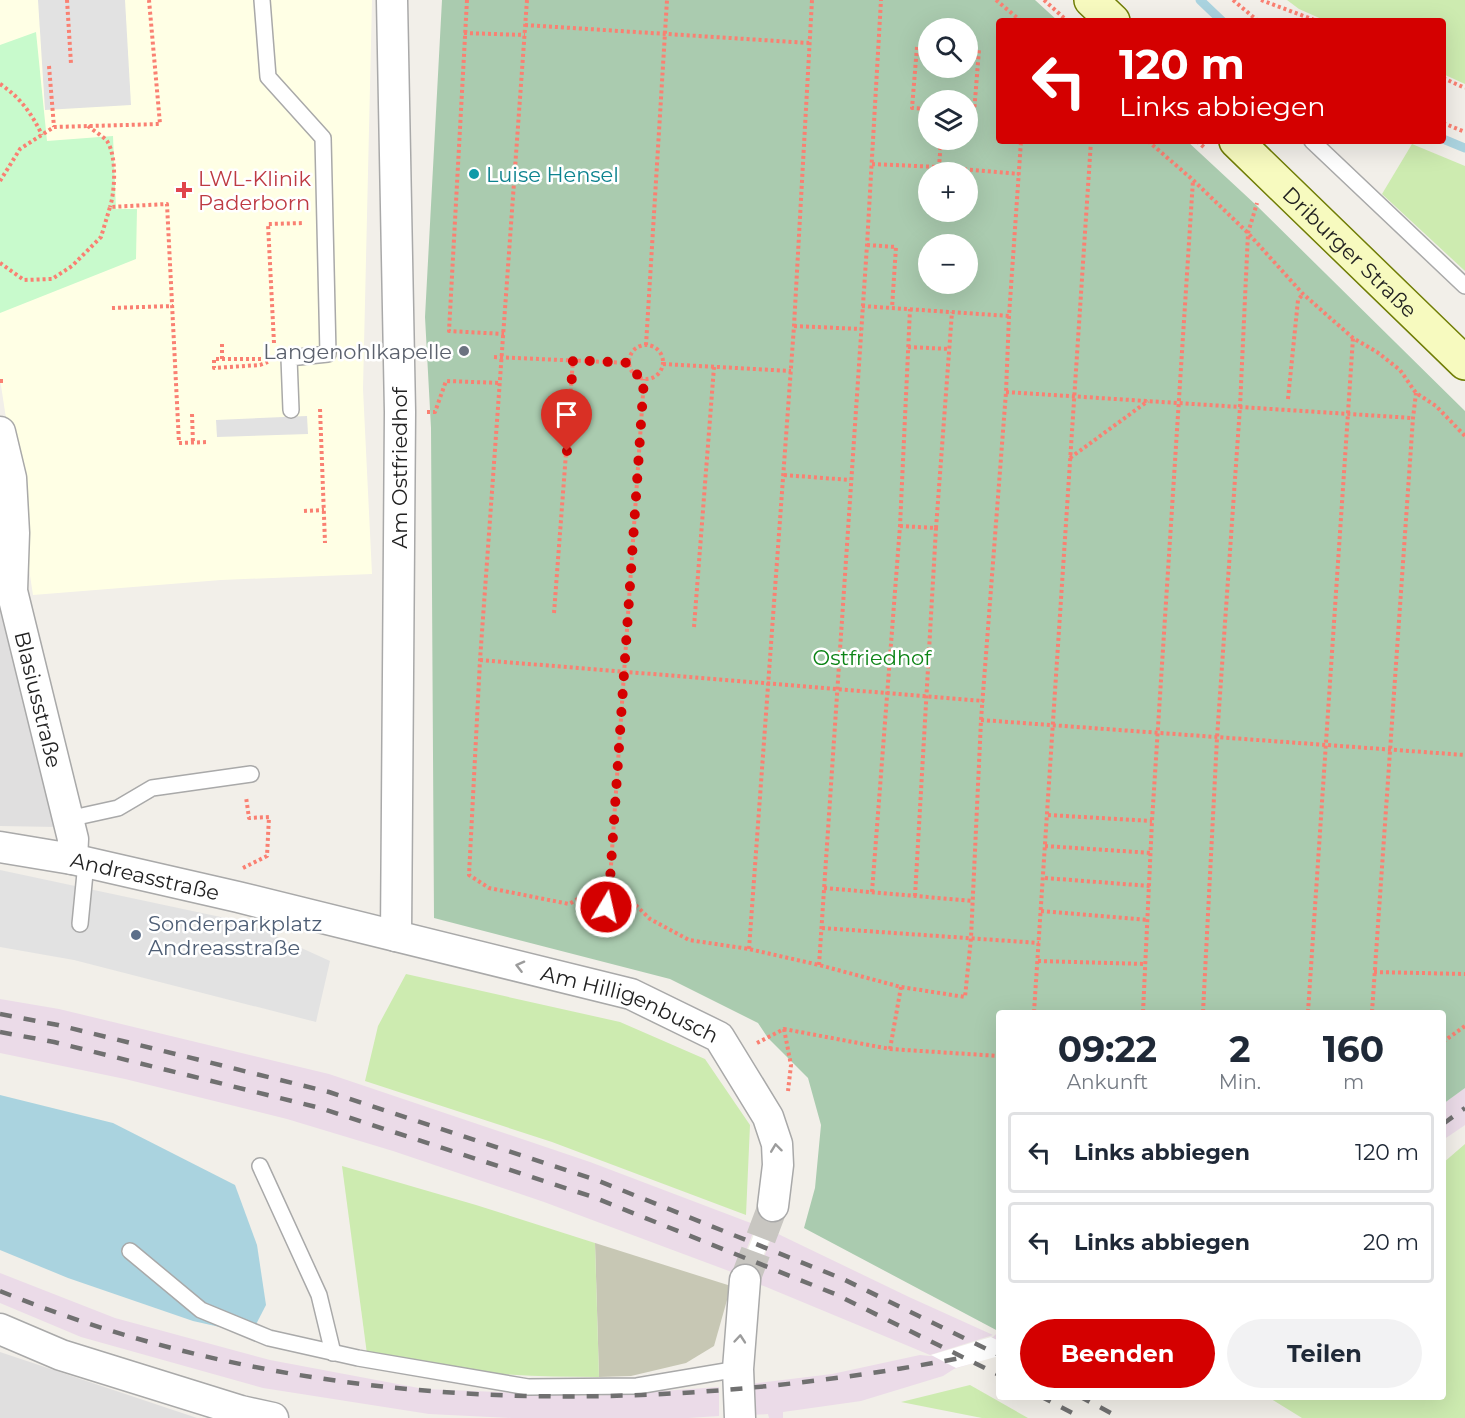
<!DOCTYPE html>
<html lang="de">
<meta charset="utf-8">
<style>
:root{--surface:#fff;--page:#f2f2f3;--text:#1f2937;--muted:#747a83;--line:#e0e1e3;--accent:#d40000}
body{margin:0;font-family:Montserrat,sans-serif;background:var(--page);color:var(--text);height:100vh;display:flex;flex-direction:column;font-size:22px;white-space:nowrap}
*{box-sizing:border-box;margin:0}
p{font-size:20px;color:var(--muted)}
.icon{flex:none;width:33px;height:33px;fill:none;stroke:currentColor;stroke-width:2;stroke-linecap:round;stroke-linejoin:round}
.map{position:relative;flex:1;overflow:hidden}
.side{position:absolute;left:996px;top:1010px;width:450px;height:390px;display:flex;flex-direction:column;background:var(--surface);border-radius:6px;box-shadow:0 6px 24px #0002}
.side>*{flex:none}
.banner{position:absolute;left:996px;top:18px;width:450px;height:126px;border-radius:6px;box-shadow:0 6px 24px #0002;background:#d40000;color:#fff;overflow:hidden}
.fabs{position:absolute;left:918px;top:18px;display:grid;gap:12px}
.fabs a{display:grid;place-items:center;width:60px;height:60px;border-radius:50%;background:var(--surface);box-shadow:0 6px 24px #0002;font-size:30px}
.pin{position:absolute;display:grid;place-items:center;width:51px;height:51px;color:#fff;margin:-62px -26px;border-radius:50% 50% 50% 0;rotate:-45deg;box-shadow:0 0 6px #0007}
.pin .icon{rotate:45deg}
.me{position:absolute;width:66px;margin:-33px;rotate:9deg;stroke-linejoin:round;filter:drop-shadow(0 0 4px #0008)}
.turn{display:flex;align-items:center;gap:21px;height:126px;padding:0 24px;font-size:27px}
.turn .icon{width:78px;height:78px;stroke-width:2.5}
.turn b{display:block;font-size:42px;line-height:51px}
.eta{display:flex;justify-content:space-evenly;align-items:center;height:102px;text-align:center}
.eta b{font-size:36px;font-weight:700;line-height:42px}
.button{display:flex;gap:12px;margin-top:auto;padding:12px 24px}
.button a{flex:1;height:69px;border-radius:36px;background:var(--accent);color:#fff;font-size:24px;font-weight:700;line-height:69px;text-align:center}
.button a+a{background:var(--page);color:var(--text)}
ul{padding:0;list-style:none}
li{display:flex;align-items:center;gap:18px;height:81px;margin:0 12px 9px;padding:0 12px;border:3px solid var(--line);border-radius:6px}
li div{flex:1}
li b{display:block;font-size:22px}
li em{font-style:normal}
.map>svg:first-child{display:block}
</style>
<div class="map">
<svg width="1465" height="1418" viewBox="0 0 1465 1418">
<rect width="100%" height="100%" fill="#f2efe9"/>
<g fill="#e0dfdf">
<polygon points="0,473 57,827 0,826"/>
<polygon points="0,1352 197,1418 0,1418"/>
</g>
<g fill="#ebdbe8">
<polygon points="0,999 59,1009 329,1074 590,1162 756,1225 737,1274 544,1202 393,1151 287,1119 125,1079 0,1053"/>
<polygon points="1465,1088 1465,1125 1443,1140 1443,1104"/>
<polygon points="774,1232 909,1297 993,1335 930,1355 754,1282"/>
<polygon points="0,1273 115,1318 270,1360 424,1389 593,1396 719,1387 719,1416 688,1418 512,1418 429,1414 263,1388 81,1337 0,1303"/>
<polygon points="999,1331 999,1355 954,1369 943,1376 861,1401 783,1412 783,1418 769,1418 768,1414 752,1415 750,1384 832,1374 920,1355 930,1356 993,1337"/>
</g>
<polygon fill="#ffffe5" points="0,0 372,0 363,389 372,574 221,580 33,595 0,379"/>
<polygon fill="#c7c7b4" points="595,1243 731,1286 714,1346 686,1363 631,1376 599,1377"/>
<g fill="#cdebb0">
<polygon points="1287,0 1465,0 1465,84 1443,74 1443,21 1326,21 1299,9"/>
<polygon points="1412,144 1465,166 1465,271 1382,194"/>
<polygon points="406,974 620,1022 705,1059 750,1125 746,1215 552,1142 365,1081 378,1026"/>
<polygon points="1465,1144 1465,1418 1302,1418 1268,1397 1443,1396 1443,1163"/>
<path d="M342,1166L476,1205L595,1243L599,1377C523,1377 441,1373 367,1354Z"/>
<polygon points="970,1385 1028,1418 982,1418 901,1402"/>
</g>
<path fill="#aacbaf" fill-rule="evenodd" d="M442,0H1035L1058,21H999V141H1187L1256,205L1465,411V1088L1443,1104V1012H999L998,1331L804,1228L815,1188L821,1125L808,1078L768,1038L758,1023L670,979L434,918L431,428L425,317ZM928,28H968V68H928ZM928,100H968V140H928ZM928,172H968V212H928ZM928,244H968V284H928Z"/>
<polygon fill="#c8facc" points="36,32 47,141 113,136 116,209 137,209 136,259 0,313 0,45"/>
<g fill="#e2e2e2">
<polygon points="38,0 125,0 131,105 45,110"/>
<polygon points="307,416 308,434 217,437 216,420"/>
<polygon points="0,870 244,922 330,961 316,1022 74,960 0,947"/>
</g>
<polygon fill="#aad3df" points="0,1095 113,1123 235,1185 257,1245 266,1305 251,1334 193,1321 68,1278 0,1250"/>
<g fill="#fff">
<polygon points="766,1204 781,1210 753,1282 738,1275"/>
<polygon points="991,1337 999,1341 999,1356 956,1368 931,1355"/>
</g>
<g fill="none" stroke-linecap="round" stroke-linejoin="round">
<g stroke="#aad3df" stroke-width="9">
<polyline points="1200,0 1222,21"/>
<polyline points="1443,139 1465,148"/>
</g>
<polyline stroke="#c8c6c1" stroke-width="30" stroke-dasharray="30 15" stroke-linecap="butt" points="745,1280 773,1206"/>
<defs>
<g id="lane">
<polyline points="262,0 268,77 323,138 328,354 289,358 291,410"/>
<polyline points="1312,141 1465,286"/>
<polyline points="68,819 118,808 152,788 251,774"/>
<polyline points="80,924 86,863"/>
<polyline points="260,1166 319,1295 333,1353"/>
<polyline points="130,1251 201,1310 269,1338 358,1358 528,1387 637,1386 738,1369"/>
</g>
<g id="street">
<polyline points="392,0 400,412 396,936"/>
<path id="s1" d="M0,432L11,478L14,533L12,591L73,839L72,859"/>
<path id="s2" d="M0,847L72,859L238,897L631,994L719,1037L768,1117L777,1144L778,1165L773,1206"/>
<polyline points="0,1329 61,1355 241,1411 273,1418"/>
<polyline points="740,1418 738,1369 745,1280"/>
</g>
<g id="secondary">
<polyline points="1091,0 1113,21"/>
<path id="s3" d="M1236,141L1465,363"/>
</g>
</defs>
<use href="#lane" stroke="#a9a9a9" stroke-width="18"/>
<use href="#street" stroke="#a9a9a9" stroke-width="33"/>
<use href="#secondary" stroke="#707d05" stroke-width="36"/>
<g stroke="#fa8072" stroke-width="4" stroke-dasharray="3 3" stroke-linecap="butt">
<polyline points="67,0 71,64"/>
<polyline points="467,0 449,331 504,334"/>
<polyline points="527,0 480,660 469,875 489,888 569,904 610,880"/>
<polyline points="996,0 1021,21"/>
<polyline points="1044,0 1064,18"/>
<polyline points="1233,0 1258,21"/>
<polyline points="1261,0 1317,21"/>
<polyline points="525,25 809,43"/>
<polyline points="464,33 525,35"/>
<polyline points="917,47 912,108 928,109"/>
<polyline points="49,66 54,127"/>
<polyline points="1443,78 1465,88"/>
<path d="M0,84C20,97 32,114 42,135"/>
<polyline points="968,112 974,113 979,50"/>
<polyline points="1443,123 1465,132"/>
<path d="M88,126C94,131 103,136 107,141C117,156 115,191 110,207"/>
<polyline points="1148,141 1193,180 1248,233 1303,294 1353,338 1377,352 1400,370 1416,393 1436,406 1465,436"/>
<polyline points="1197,141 1206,149"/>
<polyline points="872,164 939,167 941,140"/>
<polyline points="939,172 939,167 1019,174"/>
<polyline points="0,181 20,149 54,127 160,124 149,0"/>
<polyline points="936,214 936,212"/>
<polyline points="867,245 896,247 892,308"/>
<polyline points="0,263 24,280 52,279 72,266 101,237 110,207 167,204 179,443 208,442"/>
<polyline points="862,306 1009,316"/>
<polyline points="112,308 173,306"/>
<polyline points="794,326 861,329"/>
<polyline points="274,343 268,224 304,223"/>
<polyline points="222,344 222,359 214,359 214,368 260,365 268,362"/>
<polyline points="646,345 667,0"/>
<circle cx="646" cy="362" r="17"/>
<polyline points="908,347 950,349"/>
<polyline points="494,357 629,363"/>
<polyline points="222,359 269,359"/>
<polyline points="663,364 791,371"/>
<polyline points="0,381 4,381"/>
<polyline points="1006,392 1412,418"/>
<polyline points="1288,399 1298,300 1303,294"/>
<polyline points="320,409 325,543"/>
<polyline points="427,412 435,412 446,381 501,383"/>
<polyline points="192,414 193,443"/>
<polyline points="1070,458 1148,401"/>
<polyline points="784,475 850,480"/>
<polyline points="304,511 324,510"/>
<polyline points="900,526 936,528 952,312"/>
<polyline points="554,613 573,360"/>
<polyline points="694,627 714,367"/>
<polyline points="480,660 984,701"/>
<polyline points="981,720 1465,755"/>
<polyline points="1048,815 1152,821"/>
<polyline points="1045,846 1152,853"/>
<polyline points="243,868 267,856 269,817 249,818 246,797"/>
<polyline points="1045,878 1150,886"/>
<polyline points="610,880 650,919 689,940 749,949 819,965 901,987 965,997 971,938 981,720 1006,392 1009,316 1021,141"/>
<polyline points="824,888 973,901"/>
<polyline points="872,892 900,526 910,309"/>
<polyline points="915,896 936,528"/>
<polyline points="606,907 610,880 644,379"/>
<polyline points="1041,911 1148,920"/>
<polyline points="822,928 1039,943"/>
<polyline points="749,949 794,326 812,0"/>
<polyline points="1038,961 1145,964"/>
<polyline points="819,965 867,245 881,0"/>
<polyline points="1374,972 1465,974"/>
<polyline points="1034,1012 1091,141"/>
<polyline points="1143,1012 1152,821 1193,180"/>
<polyline points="1203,1012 1217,738 1240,407 1248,233 1257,203"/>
<polyline points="1308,1012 1353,338"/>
<polyline points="1372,1012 1413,418 1416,393"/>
<polyline points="784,1029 791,1065 788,1091"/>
<polyline points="1443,1042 1465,1026"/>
<polyline points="757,1043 784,1029 890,1049 999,1056"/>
<polyline points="890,1049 901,987"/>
</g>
<use href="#lane" stroke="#fff" stroke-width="15"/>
<use href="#street" stroke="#fff" stroke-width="30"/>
<use href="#secondary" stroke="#f7fabf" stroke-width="33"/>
<g stroke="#707070" stroke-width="4.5" stroke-dasharray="12 12" stroke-linecap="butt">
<polyline points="0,1014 58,1025 329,1092 599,1181 843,1279 999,1355"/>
<polyline points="0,1032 54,1042 320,1108 593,1197 835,1294 999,1375"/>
<polyline points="1443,1124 1465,1108"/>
<path d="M0,1291C308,1417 644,1418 966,1357"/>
<polyline points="1040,1396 1082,1418"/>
<polyline points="1079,1396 1120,1418"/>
</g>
</g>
<defs><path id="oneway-chevron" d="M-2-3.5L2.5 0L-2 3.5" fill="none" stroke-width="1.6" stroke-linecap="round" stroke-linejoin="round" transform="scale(1.5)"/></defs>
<g stroke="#9c9c9c">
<use href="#oneway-chevron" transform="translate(520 966) rotate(-166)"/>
<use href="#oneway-chevron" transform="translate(776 1148) rotate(-97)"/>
<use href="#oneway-chevron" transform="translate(740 1339) rotate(-85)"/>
</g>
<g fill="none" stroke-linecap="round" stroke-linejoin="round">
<polyline stroke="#d40000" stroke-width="10" stroke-dasharray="0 18" points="567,451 573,360 629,363 633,372 644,379 610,880 606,907"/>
</g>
<circle fill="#0f9aa8" stroke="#fff" stroke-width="2" cx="474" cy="174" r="6"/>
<path fill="#e0444e" stroke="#fff" stroke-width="2" d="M181 181h6v6h6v6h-6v6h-6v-6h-6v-6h6z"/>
<circle fill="#6b7280" stroke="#fff" stroke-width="2" cx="464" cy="351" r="6"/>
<circle fill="#5c6f8a" stroke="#fff" stroke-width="2" cx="136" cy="935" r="6"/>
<g text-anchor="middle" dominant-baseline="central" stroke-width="5" stroke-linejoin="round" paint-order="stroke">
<g font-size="21" fill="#0d838f" stroke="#fff" text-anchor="start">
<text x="486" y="174">Luise Hensel</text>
</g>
<g font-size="21" fill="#be3a42" stroke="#fff" text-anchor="start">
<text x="198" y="178">LWL-Klinik<tspan x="198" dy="24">Paderborn</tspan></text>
</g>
<g font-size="21" fill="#222" stroke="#fff">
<text stroke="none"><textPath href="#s3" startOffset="159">Driburger Straße</textPath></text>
<text transform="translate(399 468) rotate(-90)">Am Ostfriedhof</text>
<text stroke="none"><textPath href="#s1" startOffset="272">Blasiusstraße</textPath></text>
<text stroke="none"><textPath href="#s2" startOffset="148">Andreasstraße</textPath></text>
<text stroke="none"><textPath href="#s2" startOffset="650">Am Hilligenbusch</textPath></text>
</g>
<g font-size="21" fill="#5b616d" stroke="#fff" text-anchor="end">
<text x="452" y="351">Langenohlkapelle</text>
</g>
<g font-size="21" fill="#0c8416" stroke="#fff">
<text x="872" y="657">Ostfriedhof</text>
</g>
<g font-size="21" fill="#4e5e75" stroke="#fff" text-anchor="start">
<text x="148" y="923">Sonderparkplatz<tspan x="148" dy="24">Andreasstraße</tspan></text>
</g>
</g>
</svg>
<div class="fabs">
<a><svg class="icon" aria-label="search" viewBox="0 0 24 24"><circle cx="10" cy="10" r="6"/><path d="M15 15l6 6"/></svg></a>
<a><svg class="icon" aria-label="layers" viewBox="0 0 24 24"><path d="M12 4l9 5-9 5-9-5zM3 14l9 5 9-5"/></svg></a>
<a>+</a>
<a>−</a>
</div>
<div class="pin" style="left:567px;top:451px;background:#d93025"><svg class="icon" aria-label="arrive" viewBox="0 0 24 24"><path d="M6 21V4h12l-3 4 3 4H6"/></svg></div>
<svg class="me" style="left:606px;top:907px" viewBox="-20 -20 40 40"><circle r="17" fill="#d40000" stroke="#fff" stroke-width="3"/><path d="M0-11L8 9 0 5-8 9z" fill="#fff"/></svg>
<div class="banner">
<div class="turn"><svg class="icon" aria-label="left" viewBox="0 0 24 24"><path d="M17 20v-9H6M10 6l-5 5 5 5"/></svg><div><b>120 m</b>Links abbiegen</div></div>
</div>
<section class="side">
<div class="eta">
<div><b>09:22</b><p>Ankunft</p></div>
<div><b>2</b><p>Min.</p></div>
<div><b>160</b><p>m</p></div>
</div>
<ul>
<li><svg class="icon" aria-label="left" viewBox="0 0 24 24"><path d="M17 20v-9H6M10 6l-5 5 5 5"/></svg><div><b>Links abbiegen</b></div><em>120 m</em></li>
<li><svg class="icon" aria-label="left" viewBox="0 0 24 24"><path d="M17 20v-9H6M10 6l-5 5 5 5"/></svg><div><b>Links abbiegen</b></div><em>20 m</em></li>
</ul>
<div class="button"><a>Beenden</a><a>Teilen</a></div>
</section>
</div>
